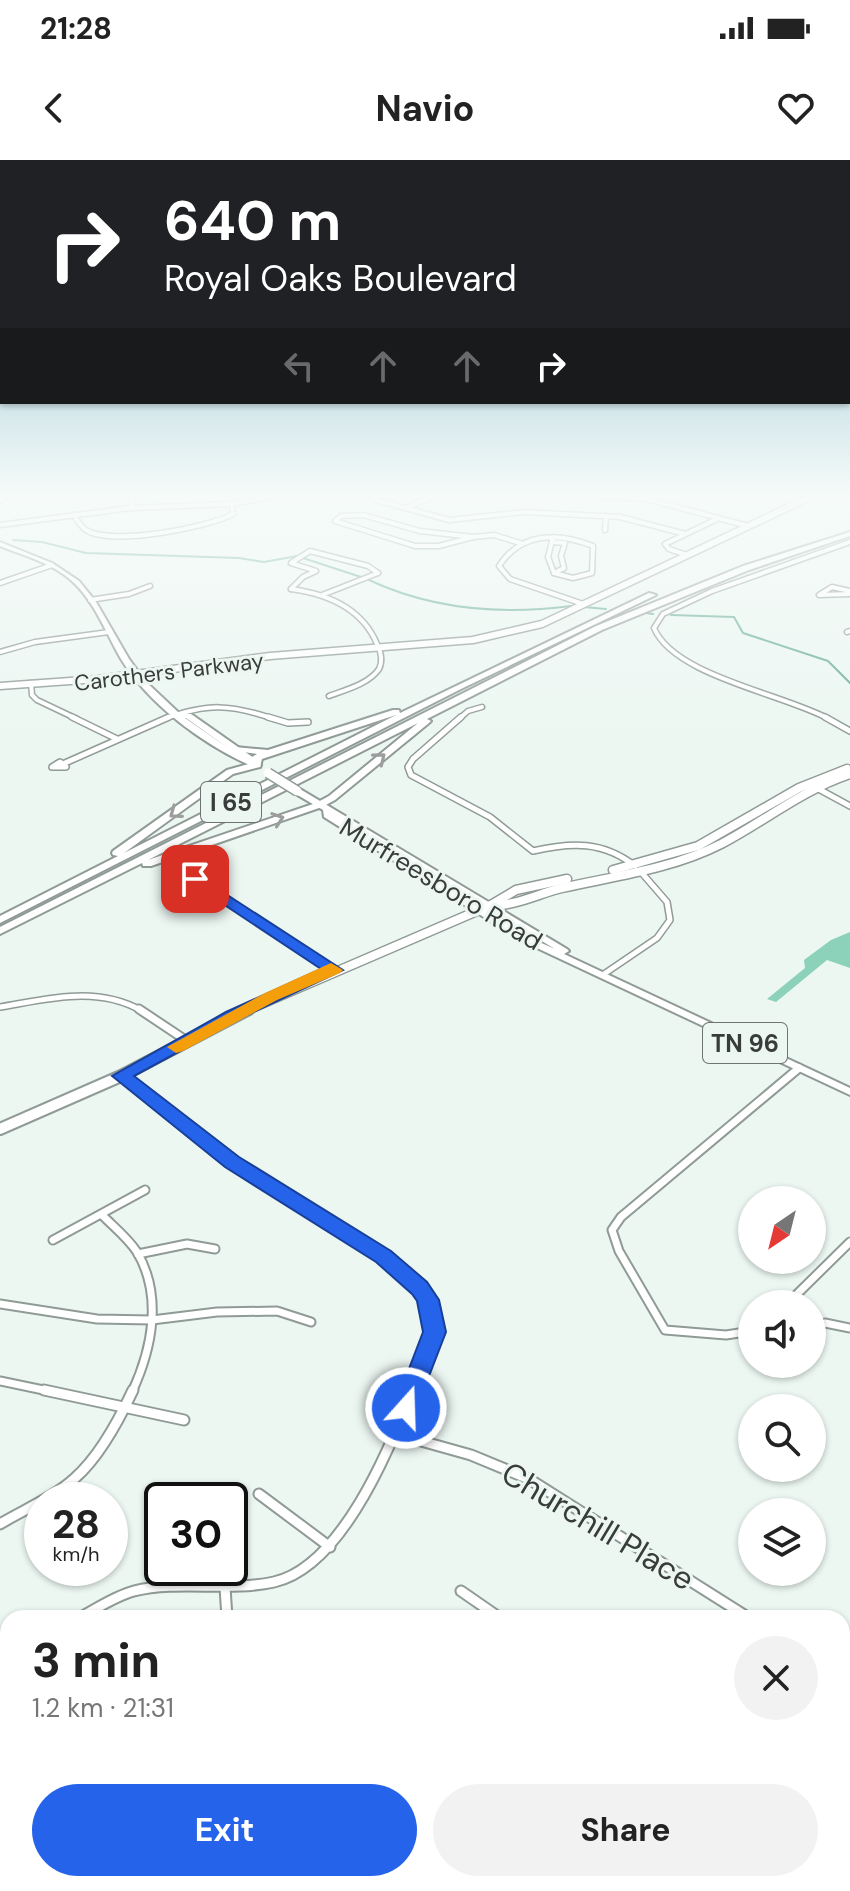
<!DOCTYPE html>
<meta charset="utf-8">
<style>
:root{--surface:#fff;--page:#f2f2f2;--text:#222;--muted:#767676;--accent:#2563eb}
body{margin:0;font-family:"DM Sans",sans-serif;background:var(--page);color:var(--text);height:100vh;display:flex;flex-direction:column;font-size:30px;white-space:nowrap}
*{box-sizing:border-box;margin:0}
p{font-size:26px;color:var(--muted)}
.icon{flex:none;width:44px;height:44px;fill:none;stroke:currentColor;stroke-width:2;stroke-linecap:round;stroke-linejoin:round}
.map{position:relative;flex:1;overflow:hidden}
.side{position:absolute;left:0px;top:1450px;width:850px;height:282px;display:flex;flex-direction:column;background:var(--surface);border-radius:24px 24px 0 0;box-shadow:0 2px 6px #0004}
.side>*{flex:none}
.top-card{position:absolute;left:0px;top:0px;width:850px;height:244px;box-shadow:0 2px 6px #0004;background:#202124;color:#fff;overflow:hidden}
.needle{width:52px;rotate:215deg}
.tools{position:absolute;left:738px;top:1026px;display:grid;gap:16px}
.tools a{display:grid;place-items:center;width:88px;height:88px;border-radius:50%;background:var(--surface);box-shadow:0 2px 6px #0004;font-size:40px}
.speed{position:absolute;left:24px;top:1322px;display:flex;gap:16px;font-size:40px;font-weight:700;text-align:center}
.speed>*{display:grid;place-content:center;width:104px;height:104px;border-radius:50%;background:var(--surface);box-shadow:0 2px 6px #0004;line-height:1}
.speed small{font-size:20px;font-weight:400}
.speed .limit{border:4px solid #111;border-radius:12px;background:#fff;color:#111}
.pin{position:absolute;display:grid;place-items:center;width:68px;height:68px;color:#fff;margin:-34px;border-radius:16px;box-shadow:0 4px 12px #0006}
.me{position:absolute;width:88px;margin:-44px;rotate:20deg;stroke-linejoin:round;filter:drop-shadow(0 0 6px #0008)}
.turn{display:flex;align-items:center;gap:28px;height:168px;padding:0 32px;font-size:36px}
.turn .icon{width:104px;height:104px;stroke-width:2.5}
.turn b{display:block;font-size:56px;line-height:68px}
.lanes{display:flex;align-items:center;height:76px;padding:0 32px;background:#0003;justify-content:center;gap:40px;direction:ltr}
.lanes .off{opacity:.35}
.round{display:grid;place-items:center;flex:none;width:84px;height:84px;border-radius:42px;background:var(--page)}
.summary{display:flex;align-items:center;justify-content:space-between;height:136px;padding:0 32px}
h1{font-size:48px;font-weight:700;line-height:60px}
.action{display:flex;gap:16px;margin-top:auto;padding:16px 32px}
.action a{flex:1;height:92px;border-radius:48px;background:var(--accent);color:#fff;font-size:32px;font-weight:700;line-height:92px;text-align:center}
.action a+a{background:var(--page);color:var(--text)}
.status{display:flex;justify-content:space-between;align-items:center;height:56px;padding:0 40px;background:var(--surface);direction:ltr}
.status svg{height:22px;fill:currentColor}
header{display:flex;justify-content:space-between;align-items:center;height:104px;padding:0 32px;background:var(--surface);font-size:36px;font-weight:700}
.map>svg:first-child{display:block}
</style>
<div class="status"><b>21:28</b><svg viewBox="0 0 49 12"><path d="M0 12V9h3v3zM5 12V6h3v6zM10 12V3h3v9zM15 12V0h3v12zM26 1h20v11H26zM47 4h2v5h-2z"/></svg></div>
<header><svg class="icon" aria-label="back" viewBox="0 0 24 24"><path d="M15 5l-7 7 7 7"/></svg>Navio<svg class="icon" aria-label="heart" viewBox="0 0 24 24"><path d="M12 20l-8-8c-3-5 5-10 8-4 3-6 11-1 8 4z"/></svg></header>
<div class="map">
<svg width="850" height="1731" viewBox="0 0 850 1731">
<rect width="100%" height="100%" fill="#ecf7f2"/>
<polygon fill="#8cd1b9" points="850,772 850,808 827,800 776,842 767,839 805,808 804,800 831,780"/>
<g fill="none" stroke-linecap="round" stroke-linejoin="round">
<g stroke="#66ab94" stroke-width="2">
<polyline points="13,380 42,382 86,393 239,398 264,402 297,396"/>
<polyline points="303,398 361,417"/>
<path d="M369,420C433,450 502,455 571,446"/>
<polyline points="584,447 606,449"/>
<polyline points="646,453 653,454"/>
<polyline points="671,455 734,457 743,473 828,501 850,523"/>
</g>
<defs>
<g id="minor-far3">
<polyline points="132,336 132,348"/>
<polyline points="373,336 376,340 449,360 524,352 620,357 685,374"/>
<polyline points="587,336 647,339 748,366"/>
<polyline points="0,340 6,336"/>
<polyline points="405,348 434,336"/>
<path d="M74,355C77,360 80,366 86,370C111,386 207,368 233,354L232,344"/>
<polygon points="363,355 420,371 473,377 439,386 415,386 335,361 341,356"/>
<polyline points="0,365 130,348 232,344 278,336"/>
<polyline points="605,370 606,356"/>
<polyline points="473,377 494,375 520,383"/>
<path d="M553,377L548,397L554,413L573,418L592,413L593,386C558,372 521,372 499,406L510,419L583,444"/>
<polyline points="552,382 565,383 561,396 564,408 554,413"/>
<polyline points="687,395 669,389 665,384 717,359"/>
<polyline points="0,423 52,405"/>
<path d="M291,429C328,434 362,448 377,484C381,492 383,501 379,509C369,524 345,530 329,536"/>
<polyline points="291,429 303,417 316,411 291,403 310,391 368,406 378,413"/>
<polyline points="850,431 832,427 819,435 850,434"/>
<polyline points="322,435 378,413"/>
<polyline points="90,440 129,434 150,426"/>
<polyline points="847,472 850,471"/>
<polyline points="0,492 35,482 109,472"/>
<polyline points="31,523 32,535 37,540 77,559"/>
<path d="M164,559C208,543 230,544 274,559"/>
<polyline points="459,559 468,551 482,547"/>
<path d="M829,559C784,534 674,516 654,468L663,454L712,431L850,382"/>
</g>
<g id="minor-far2">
<polyline points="72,557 117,579"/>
<polyline points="268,557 288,563 308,562"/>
<path d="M461,557L413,599L408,607L411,615L490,657L533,691C572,682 603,681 635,706"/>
<polyline points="825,557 850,571"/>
<polygon points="60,602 66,607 52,607"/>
<polyline points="65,603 169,557"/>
<polyline points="815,627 850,646"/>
<polyline points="195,719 334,810"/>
<polyline points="604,814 657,778 670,760 667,742 641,712"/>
<path d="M0,847C48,839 97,825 142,851"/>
</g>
<g id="minor-far1">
<polyline points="139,849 187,881"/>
<path d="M121,916L232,1002L410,1117C447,1164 430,1182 412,1232"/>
<path d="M102,1055C114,1067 128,1078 137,1092C163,1136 152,1189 132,1232"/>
<polyline points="53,1080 145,1030"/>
<polyline points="138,1094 187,1084 215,1089"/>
<polyline points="0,1144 97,1159 152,1160 217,1152 277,1151 311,1162"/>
<polyline points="787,1144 850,1082"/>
<polyline points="812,1166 825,1163 850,1168"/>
<polyline points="752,1171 726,1175 665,1170 619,1091 612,1070 621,1057 799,908"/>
<polyline points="0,1221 53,1232"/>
</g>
<g id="minor">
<polyline points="44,1230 184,1260"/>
<polyline points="396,1274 471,1295 529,1319 749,1458"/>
<polyline points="259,1334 330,1387"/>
<path d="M0,1364C25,1349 53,1338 75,1318C99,1297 119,1260 133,1230"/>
<polyline points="225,1427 227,1458"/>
<polyline points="461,1431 500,1458"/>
<path d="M79,1458C96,1449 115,1436 134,1431C179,1420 229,1432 274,1422C341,1407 390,1289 412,1230"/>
<polyline points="842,1499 850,1502"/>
<polyline points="0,1572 8,1571"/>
<polyline points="842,1621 850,1623"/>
<polyline points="0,1717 8,1718"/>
<polyline points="43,1724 84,1731"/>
<polyline points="626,1724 646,1731"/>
</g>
<polyline id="secondary-far2" points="0,526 98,519 270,496 473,480 542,464 812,336"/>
<g id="secondary-far1">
<polyline points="613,710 698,686 799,628 847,609"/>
<polyline points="491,745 516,730 567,719"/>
<path d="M245,851L491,745C513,747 540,733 562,728C615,716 672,709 721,684C765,661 802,630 850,614"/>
</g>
<polyline id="secondary" points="0,969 121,916 249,849"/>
<path id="primary" d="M0,382L52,403L79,421L96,442L129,499L145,521L179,553L191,554L258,601L261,605L260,607H254C205,586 149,545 121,499C106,473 95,442 72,421C52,403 25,396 0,386ZM185,558H186L231,590Z"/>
<path id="trunk" d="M294,629H300L567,789L569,791L564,794L850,928V935L522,781L324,657L323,650L294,633ZM375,681L555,789L528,777Z"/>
<g id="motorway">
<path d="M850,372V376L749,410L602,470L427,559L431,561L429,563L335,640L322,647L151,706H143L142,703L0,774V767L596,466L743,406ZM418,563L329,636L316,643L148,700Z"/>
<path d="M649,433L656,435L461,529L0,763V756L118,696L113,695L112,693L113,691L227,610L252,603V597L257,594L235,591V587L268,590L393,550H399L400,553ZM396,555L124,693L233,614L260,607L262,599Z"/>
</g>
</defs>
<use href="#minor-far3" stroke="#909a96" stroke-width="7"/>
<use href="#minor-far2" stroke="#909a96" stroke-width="8"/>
<use href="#minor-far1" stroke="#909a96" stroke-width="11"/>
<use href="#minor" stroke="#909a96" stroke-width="13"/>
<use href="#secondary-far2" stroke="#909a96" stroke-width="9"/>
<use href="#secondary-far1" stroke="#909a96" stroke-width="11"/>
<use href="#secondary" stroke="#909a96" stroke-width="14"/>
<use href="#primary" stroke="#909a96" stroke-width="4"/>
<use href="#trunk" stroke="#909a96" stroke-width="4"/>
<use href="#motorway" stroke="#909a96" stroke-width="4"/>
<use href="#minor-far3" stroke="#fff" stroke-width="4"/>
<use href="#minor-far2" stroke="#fff" stroke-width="5"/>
<use href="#minor-far1" stroke="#fff" stroke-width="7"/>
<use href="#minor" stroke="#fff" stroke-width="9"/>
<use href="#secondary-far2" stroke="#fff" stroke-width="6"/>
<use href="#secondary-far1" stroke="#fff" stroke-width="8"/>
<use href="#secondary" stroke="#fff" stroke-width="10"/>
<use href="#primary" fill="#fff" fill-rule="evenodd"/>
<use href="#trunk" fill="#fff" fill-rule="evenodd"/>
<use href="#motorway" fill="#fff" fill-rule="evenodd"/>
<defs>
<polyline id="trunk-bridge" points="268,613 297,631"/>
</defs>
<use href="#trunk-bridge" stroke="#909a96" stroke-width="12" stroke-linecap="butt"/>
<use href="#trunk-bridge" stroke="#fff" stroke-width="9"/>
</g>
<defs><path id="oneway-chevron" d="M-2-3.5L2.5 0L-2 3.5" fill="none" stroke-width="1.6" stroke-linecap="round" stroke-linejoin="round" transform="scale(2)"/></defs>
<g stroke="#9c9e9d">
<use href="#oneway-chevron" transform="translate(380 598) rotate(-39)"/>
<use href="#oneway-chevron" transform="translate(175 653) rotate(144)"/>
<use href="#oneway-chevron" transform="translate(278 659) rotate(-19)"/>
</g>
<linearGradient id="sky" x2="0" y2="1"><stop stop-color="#74b0c6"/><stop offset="0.58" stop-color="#f6fbf9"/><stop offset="1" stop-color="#f6fbf9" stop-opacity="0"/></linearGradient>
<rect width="850" height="578" fill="url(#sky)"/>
<polygon fill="#2563eb" stroke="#184099" stroke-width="2" points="195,714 343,810 239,859 134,916 239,997 391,1091 427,1122 439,1140 446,1172 414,1255 406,1258 397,1255 394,1248 423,1172 417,1141 412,1134 376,1102 225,1007 112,916 226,852 321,809 190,722 187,719"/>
<polygon fill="#f59e0b" points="331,803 343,810 340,813 277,840 183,891 176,893 167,887 265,833"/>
<g text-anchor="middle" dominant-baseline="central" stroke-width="6" stroke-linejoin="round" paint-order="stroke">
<g font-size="22" fill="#383c3b" stroke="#ecf7f2">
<text transform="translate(169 512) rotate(-7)">Carothers Parkway</text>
</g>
<g fill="#ecf7f2" stroke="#6e7472" stroke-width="2">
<rect x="201" y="622" width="60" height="40" rx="6"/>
<rect x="703" y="863" width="84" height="40" rx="6"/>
</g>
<g font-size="24" font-weight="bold" fill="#383c3b">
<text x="231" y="642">I 65</text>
<text x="745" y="883">TN 96</text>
</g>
<g font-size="26" fill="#383c3b" stroke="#ecf7f2">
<text transform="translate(441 724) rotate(31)">Murfreesboro Road</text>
</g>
<g font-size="32" fill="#383c3b" stroke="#ecf7f2">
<text transform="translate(598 1366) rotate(31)">Churchill Place</text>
</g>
</g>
</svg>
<div class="tools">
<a><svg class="needle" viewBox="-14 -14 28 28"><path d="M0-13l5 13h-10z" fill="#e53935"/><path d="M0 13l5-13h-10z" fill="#767676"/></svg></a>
<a><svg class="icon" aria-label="sound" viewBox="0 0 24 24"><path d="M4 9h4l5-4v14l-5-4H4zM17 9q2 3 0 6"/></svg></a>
<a><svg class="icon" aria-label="search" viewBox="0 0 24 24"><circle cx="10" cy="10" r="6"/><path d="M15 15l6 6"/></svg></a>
<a><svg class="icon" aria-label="layers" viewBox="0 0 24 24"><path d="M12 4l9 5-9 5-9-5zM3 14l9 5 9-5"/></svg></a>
</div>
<div class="speed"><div>28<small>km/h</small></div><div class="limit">30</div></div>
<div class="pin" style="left:195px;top:719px;background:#d93025"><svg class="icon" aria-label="arrive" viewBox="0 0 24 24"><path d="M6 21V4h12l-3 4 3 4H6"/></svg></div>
<svg class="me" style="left:406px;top:1248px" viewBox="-20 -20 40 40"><circle r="17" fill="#2563eb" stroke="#fff" stroke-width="3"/><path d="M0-11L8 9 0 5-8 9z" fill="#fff"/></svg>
<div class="top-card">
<div class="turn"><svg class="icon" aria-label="right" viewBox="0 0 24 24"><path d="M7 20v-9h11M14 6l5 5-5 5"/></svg><div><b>640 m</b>Royal Oaks Boulevard</div></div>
<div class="lanes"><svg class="icon off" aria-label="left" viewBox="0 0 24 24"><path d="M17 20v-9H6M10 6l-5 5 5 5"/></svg><svg class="icon off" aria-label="ahead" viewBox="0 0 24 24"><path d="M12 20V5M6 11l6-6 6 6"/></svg><svg class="icon off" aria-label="ahead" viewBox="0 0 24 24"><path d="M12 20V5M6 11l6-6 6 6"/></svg><svg class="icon" aria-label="right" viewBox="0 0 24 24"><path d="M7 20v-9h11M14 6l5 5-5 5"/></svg></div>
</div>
<section class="side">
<div class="summary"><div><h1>3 min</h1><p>1.2 km · 21:31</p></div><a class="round"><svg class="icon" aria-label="close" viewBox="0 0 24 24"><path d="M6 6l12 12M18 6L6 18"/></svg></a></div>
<div class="action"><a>Exit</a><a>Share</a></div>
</section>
</div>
